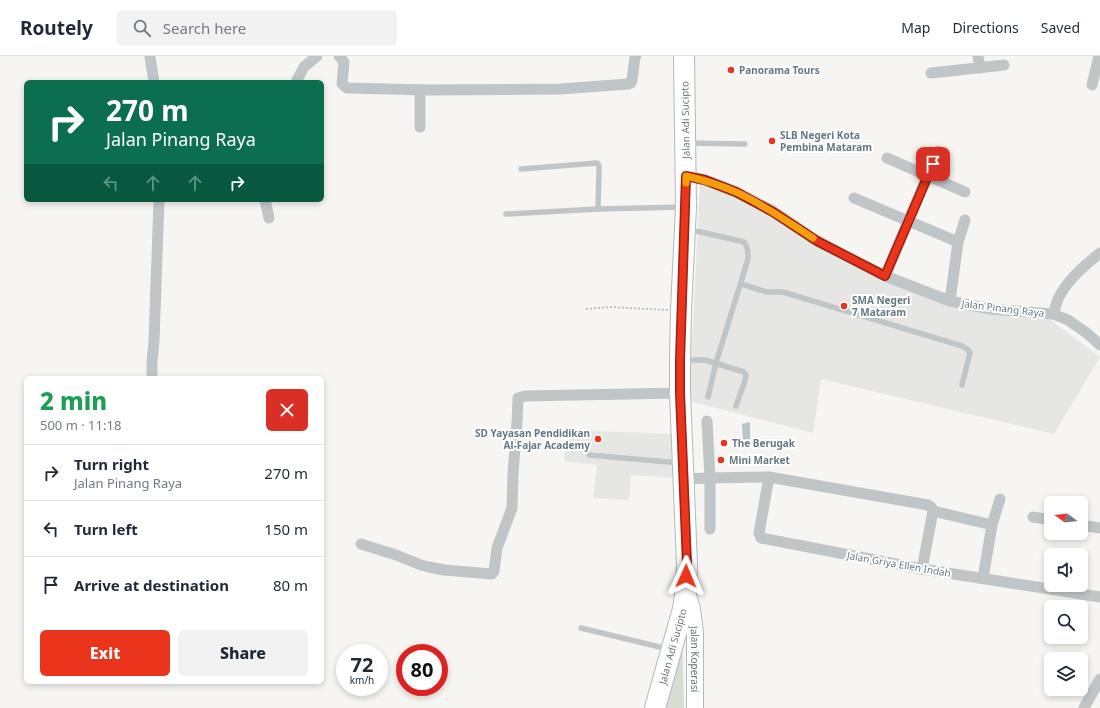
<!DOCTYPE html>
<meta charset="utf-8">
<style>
:root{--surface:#fff;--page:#f2f2f3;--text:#1f2937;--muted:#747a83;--line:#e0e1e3;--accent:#eb341c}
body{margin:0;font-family:"Noto Sans",sans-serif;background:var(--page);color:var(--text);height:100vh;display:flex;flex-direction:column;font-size:15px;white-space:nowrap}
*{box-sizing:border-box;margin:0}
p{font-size:13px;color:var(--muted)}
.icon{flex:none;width:22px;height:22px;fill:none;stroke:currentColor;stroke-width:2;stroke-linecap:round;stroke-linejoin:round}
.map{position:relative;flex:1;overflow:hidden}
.panel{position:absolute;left:24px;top:320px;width:300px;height:308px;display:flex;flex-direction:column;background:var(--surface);border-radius:6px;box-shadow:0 2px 6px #0003}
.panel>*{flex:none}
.banner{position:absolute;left:24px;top:24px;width:300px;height:122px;border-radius:6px;box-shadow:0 2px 6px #0003;background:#0b6e4f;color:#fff;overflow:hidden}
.needle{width:26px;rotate:285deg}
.controls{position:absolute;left:1044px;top:440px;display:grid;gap:8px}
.controls a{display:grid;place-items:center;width:44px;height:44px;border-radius:6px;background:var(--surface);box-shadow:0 2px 6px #0003;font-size:20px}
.speed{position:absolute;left:336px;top:588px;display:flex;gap:8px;font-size:20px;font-weight:700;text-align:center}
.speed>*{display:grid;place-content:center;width:52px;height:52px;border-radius:50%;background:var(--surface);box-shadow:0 2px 6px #0003;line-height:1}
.speed small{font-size:10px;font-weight:400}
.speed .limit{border:6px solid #d22;background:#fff;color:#111}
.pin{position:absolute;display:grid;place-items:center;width:34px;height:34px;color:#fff;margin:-17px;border-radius:8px;box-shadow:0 2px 6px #0006}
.me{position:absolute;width:44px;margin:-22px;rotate:1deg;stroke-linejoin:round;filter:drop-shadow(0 0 3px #0008)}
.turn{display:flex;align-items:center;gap:14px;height:84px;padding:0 16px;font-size:18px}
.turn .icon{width:52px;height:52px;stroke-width:2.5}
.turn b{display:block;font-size:28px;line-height:34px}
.lanes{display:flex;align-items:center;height:38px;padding:0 16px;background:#0003;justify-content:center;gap:20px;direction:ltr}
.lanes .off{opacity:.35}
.round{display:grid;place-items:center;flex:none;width:42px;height:42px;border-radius:6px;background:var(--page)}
.overview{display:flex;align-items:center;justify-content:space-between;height:68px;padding:0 16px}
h1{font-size:24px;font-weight:800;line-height:30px;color:#1e9e55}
.primary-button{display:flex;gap:8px;margin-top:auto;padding:8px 16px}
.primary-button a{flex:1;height:46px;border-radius:6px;background:var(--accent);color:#fff;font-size:16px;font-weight:800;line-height:46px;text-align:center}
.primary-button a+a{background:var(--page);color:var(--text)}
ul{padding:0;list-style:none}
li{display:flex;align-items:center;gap:12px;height:56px;padding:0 16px;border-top:1px solid var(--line)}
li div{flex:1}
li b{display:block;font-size:15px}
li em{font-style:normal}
header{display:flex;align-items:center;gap:24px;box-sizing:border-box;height:56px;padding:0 20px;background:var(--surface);border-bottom:1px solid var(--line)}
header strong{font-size:19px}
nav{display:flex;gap:22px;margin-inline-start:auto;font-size:14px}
.search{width:280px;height:36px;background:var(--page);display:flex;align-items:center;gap:10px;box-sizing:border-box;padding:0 14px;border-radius:6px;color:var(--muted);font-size:15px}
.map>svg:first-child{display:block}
</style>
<header>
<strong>Routely</strong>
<div class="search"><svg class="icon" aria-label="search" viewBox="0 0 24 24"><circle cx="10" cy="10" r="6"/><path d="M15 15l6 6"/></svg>Search here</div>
<nav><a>Map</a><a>Directions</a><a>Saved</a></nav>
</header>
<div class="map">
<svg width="1100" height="652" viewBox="0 0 1100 652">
<rect width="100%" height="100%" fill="#f6f5f2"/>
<g fill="#e6e7e5">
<polygon points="700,128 730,133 824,191 944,240 1045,260 1100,301 1054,378 821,323 813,377 689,345"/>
<polygon points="568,374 675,378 677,422 631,419 629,444 593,442 597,409 564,405"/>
</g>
<polygon fill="#d8ddd3" points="682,577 684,652 661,652"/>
<polygon fill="#b6c5c8" points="750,366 750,384 743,385 742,368"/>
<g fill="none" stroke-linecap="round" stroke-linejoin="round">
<defs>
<g id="secondary">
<path id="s1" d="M687,536L692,553L695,577V652"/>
</g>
<g id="highway">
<path id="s2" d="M655,652L683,553L686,532L687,509L680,337V304L681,254L686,151L684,0"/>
</g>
</defs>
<use href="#secondary" stroke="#b3babd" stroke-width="18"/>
<use href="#highway" stroke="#b3b8bb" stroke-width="22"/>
<polyline stroke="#babec0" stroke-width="2" stroke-dasharray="2 2" stroke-linecap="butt" points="586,253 610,251 668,254"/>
<g stroke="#c0c6c8" stroke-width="5.5">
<polyline points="687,87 745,88"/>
<polyline points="521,113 597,107 599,109 599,114 598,153"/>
<polyline points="506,158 598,153 683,151"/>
<path d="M687,174L701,176L744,186C748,192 748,196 748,203L716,307L708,341"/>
<polyline points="741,228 767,236 783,236 962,290 967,293 970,297 962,329"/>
<polyline points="684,304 705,304 744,316 746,319 745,325 736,350"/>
<polyline points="589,399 680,407"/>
<polyline points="581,572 668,593"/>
</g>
<g stroke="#c0c6c8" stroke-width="11">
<polyline points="339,0 344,6 342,28 347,32 428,34 561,33 628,28 631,27 632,24 635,1 636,0"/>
<polyline points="978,0 980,12"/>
<polyline points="150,1 154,26"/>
<polyline points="931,17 1004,9"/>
<polyline points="296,26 304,11 317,0"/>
<polyline points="1092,29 1099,0"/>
<polyline points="420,34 420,71"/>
<polyline points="887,102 965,136"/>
<polyline points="686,120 705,124 736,136 773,155 817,185 885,220 950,245 990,253 1053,258 1068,264 1088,278 1100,289"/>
<polyline points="854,142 958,186"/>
<polyline points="265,144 269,162"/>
<polyline points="885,220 938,95"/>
<polyline points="950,245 958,186 965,164"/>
<path d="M1053,258C1055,253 1056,248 1058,243C1067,224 1084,210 1100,197"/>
<polyline points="152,322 152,306 154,285 159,144"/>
<polyline points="707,365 710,422 710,473"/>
<polyline points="769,421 759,477 761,482 922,513 1100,541"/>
<polyline points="684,423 710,422 769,421 928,449 932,452 933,455"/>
<polyline points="933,455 992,469"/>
<polyline points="1033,461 1051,464"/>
<polyline points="1081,469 1100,472"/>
<polyline points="361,488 396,499 421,509 429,511 444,514 492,518 494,515 497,492 512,452 513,417 517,367 518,342 525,340 680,337"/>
<polyline points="922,513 933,455"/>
<polyline points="983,522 992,469 1000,443"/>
<polyline points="1084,652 1100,623"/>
</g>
<use href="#secondary" stroke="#fff" stroke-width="16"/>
<use href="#highway" stroke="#fff" stroke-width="20"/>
</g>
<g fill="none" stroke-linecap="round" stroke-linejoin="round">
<defs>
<polyline id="route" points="686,520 687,508 680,337 680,304 686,120 705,124 736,136 773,156 817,185 885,220 933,108"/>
</defs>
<use href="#route" stroke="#992212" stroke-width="10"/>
<use href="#route" stroke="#eb341c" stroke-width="7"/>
<path stroke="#f59e0b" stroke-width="7" d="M686,127V120C703,124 720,129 736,136C763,148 788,166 813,182"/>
</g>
<g fill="#eb341c" stroke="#fff" stroke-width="1.5">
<circle cx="731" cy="14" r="4"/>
<circle cx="772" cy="85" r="4"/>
<circle cx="844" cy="250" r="4"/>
<circle cx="598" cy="383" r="4"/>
<circle cx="724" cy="387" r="4"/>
<circle cx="721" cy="404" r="4"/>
</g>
<g text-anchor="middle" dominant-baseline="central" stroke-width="4" stroke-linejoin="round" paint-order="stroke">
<g font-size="10" font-weight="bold" fill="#637984" stroke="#fff" text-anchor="start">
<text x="739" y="14">Panorama Tours</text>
<text x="780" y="79">SLB Negeri Kota<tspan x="780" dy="12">Pembina Mataram</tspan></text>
<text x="852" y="244">SMA Negeri<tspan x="852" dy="12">7 Mataram</tspan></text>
<text x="590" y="377" text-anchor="end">SD Yayasan Pendidikan<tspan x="590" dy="12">Al-Fajar Academy</tspan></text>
<text x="732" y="387">The Berugak</text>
<text x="729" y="404">Mini Market</text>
</g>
<g font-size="10" fill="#637984" stroke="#fff">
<text transform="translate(685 64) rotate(-91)">Jalan Adi Sucipto</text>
<text transform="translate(1003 252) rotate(7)">Jalan Pinang Raya</text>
<text transform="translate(899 508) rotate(10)">Jalan Griya Ellen Indah</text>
<text stroke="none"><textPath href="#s2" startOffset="64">Jalan Adi Sucipto</textPath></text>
<text stroke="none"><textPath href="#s1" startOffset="68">Jalan Koperasi</textPath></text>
</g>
</g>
</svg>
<div class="controls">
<a><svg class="needle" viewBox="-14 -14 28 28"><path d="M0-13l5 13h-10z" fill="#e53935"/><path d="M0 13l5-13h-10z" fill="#747a83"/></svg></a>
<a><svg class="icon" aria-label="sound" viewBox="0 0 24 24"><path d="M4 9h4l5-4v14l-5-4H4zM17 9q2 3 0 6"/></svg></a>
<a><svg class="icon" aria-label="search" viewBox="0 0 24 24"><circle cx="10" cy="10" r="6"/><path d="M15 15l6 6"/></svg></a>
<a><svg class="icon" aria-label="layers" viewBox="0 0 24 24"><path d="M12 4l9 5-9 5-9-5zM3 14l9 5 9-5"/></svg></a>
</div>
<div class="speed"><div>72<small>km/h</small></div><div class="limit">80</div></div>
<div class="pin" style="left:933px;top:108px;background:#d93025"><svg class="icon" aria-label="arrive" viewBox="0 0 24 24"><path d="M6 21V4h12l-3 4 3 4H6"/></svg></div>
<svg class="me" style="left:686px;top:520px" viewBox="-20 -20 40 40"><path d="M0-17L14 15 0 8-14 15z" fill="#eb341c" stroke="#fff" stroke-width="4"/></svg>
<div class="banner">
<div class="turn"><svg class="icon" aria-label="right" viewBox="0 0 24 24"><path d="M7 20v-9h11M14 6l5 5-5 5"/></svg><div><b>270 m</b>Jalan Pinang Raya</div></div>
<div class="lanes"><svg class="icon off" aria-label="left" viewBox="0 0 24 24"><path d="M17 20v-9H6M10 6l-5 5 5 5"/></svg><svg class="icon off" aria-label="ahead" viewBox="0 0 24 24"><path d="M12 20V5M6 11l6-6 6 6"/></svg><svg class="icon off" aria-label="ahead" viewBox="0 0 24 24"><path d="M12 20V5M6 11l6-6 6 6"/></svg><svg class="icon" aria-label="right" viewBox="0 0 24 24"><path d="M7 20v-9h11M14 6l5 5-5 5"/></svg></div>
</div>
<section class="panel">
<div class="overview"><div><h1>2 min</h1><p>500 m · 11:18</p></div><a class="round" style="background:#d93025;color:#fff"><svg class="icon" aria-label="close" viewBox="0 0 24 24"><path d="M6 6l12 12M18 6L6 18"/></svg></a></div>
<ul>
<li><svg class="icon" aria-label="right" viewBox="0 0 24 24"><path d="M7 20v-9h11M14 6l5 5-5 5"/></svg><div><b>Turn right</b><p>Jalan Pinang Raya</p></div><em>270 m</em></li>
<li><svg class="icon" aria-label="left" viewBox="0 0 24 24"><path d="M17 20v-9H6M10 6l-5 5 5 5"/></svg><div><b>Turn left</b></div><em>150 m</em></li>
<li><svg class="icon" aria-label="arrive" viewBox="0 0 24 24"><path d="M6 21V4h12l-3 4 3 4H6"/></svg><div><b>Arrive at destination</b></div><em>80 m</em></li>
</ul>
<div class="primary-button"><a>Exit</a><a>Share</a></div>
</section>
</div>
